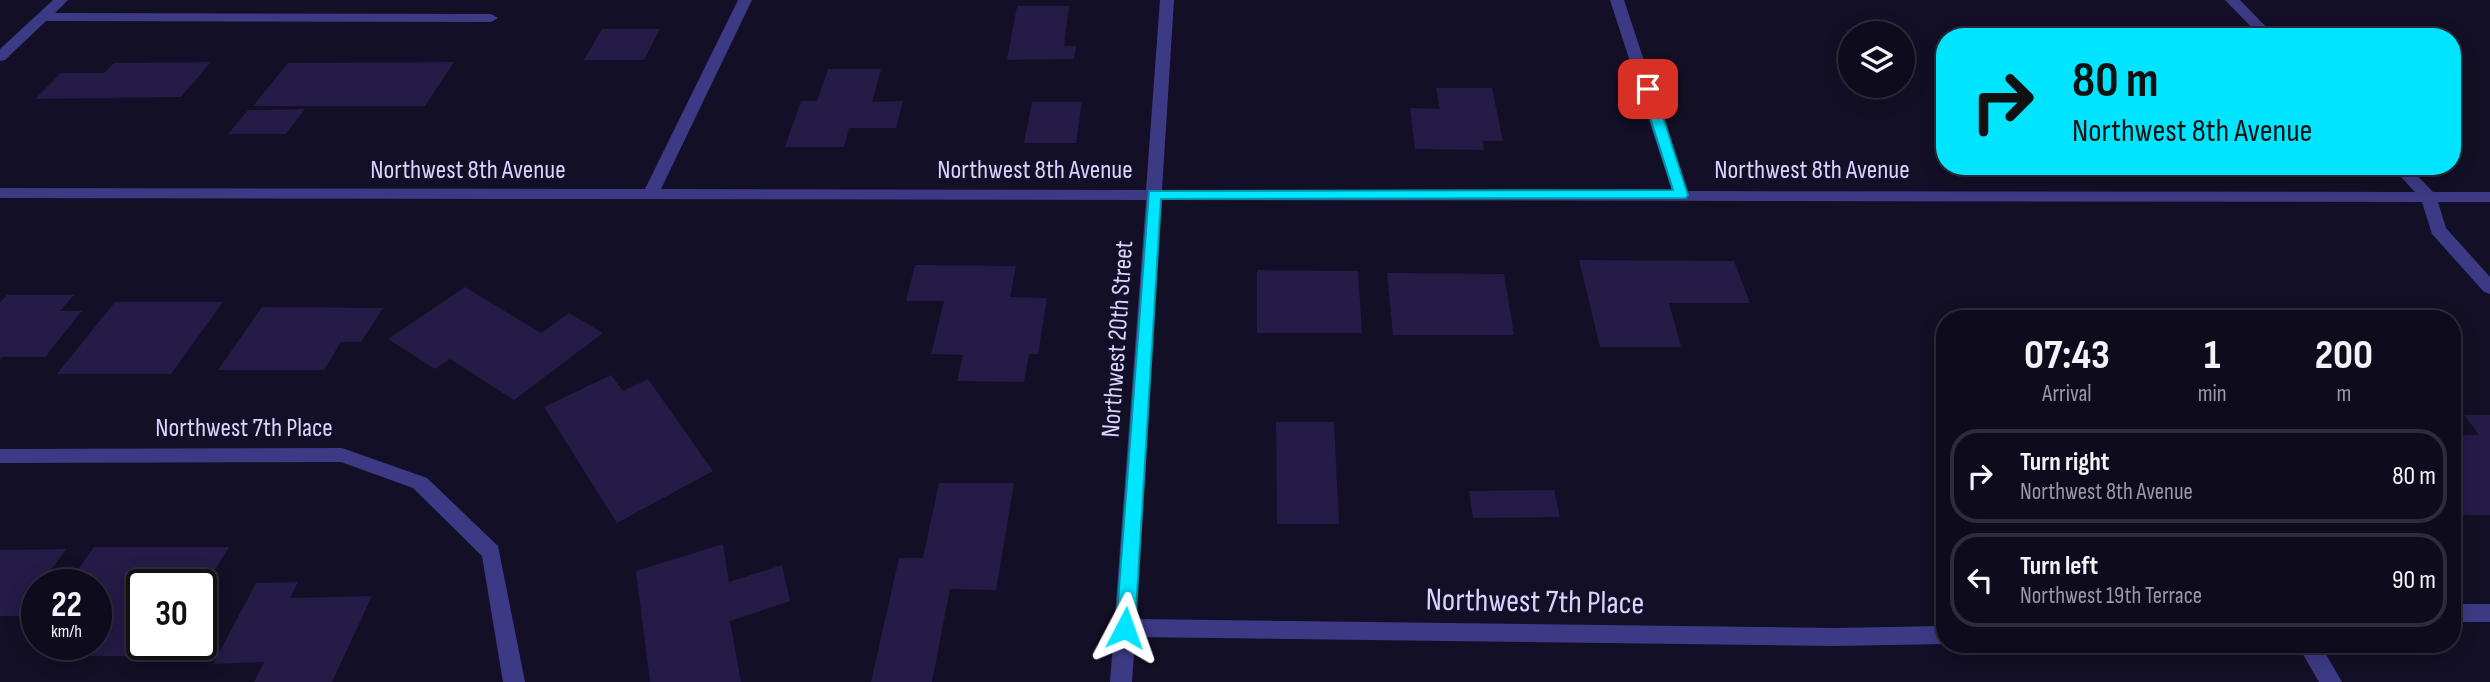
<!DOCTYPE html>
<style>
:root{--surface:#0e0b1c;--page:#171425;--text:#f1f3f6;--muted:#9b9ba3;--line:#2e2b3b}
body{margin:0;font-family:"Sofia Sans Condensed",sans-serif;background:var(--page);color:var(--text);height:100vh;display:flex;flex-direction:column;font-size:26px;white-space:nowrap}
*{box-sizing:border-box;margin:0}
p{font-size:23px;color:var(--muted)}
.icon{flex:none;width:38px;height:38px;fill:none;stroke:currentColor;stroke-width:2;stroke-linecap:round;stroke-linejoin:round}
.map{position:relative;flex:1;overflow:hidden}
.sheet{position:absolute;left:1936px;top:310px;width:525px;height:343px;display:flex;flex-direction:column;background:var(--surface);border-radius:28px;box-shadow:0 4px 18px #0003,0 0 0 2px var(--line)}
.sheet>*{flex:none}
.top-card{position:absolute;left:1936px;top:28px;width:525px;height:147px;border-radius:28px;box-shadow:0 4px 18px #0003,0 0 0 2px var(--line);background:#00e5ff;color:#111;overflow:hidden}
.fabs{position:absolute;left:1838px;top:21px;display:grid;gap:14px}
.fabs a{display:grid;place-items:center;width:77px;height:77px;border-radius:50%;background:var(--surface);box-shadow:0 4px 18px #0003,0 0 0 2px var(--line);font-size:35px}
.speed{position:absolute;left:21px;top:569px;display:flex;gap:14px;font-size:35px;font-weight:700;text-align:center}
.speed>*{display:grid;place-content:center;width:91px;height:91px;border-radius:50%;background:var(--surface);box-shadow:0 4px 18px #0003,0 0 0 2px var(--line);line-height:1}
.speed small{font-size:18px;font-weight:400}
.speed .limit{border:4px solid #111;border-radius:10px;background:#fff;color:#111}
.pin{position:absolute;display:grid;place-items:center;width:60px;height:60px;color:#fff;margin:-30px;border-radius:14px;box-shadow:0 4px 10px #0006}
.me{position:absolute;width:77px;margin:-38px;rotate:4deg;stroke-linejoin:round;filter:drop-shadow(0 0 5px #0008)}
.turn{display:flex;align-items:center;gap:24px;height:147px;padding:0 21px;font-size:32px}
.turn .icon{width:91px;height:91px;stroke-width:2.5}
.turn b{display:block;font-size:49px;line-height:60px}
.eta{display:flex;justify-content:space-evenly;align-items:center;height:119px;text-align:center}
.eta b{font-size:42px;font-weight:700;line-height:49px}
ul{padding:0;list-style:none}
li{display:flex;align-items:center;gap:21px;height:94px;margin:0 14px 10px;padding:0 7px;border:4px solid var(--line);border-radius:28px}
li div{flex:1}
li b{display:block;font-size:26px}
li em{font-style:normal}
.map>svg:first-child{display:block}
</style>
<div class="map">
<svg width="2490" height="682" viewBox="0 0 2490 682">
<rect width="100%" height="100%" fill="#130f26"/>
<g fill="#241b47">
<polygon points="1017,6 1069,6 1064,46 1076,46 1074,59 1007,60"/>
<polygon points="602,29 660,29 644,60 584,60"/>
<polygon points="211,62 181,97 35,99 61,73 104,73 114,63"/>
<polygon points="454,62 425,106 253,106 288,63"/>
<polygon points="828,69 881,69 872,102 903,101 896,128 849,128 844,147 785,147 801,101 817,101"/>
<polygon points="1436,88 1492,88 1503,141 1483,141 1484,150 1415,149 1410,108 1440,109"/>
<polygon points="1032,102 1082,102 1076,143 1024,143"/>
<polygon points="305,109 286,134 228,134 248,110"/>
<polygon points="1579,260 1734,261 1750,303 1669,303 1681,347 1600,347"/>
<polygon points="915,265 1016,266 1010,297 1047,298 1038,354 1029,354 1024,382 957,381 963,355 931,354 944,301 906,301"/>
<polygon points="1257,270 1358,271 1362,333 1257,333"/>
<polygon points="1387,273 1504,274 1514,335 1393,335"/>
<polygon points="465,287 541,333 569,313 603,333 514,400 450,359 435,369 388,339"/>
<polygon points="7,295 74,295 60,311 82,311 45,357 2,357 0,359 0,302"/>
<polygon points="115,302 223,302 171,374 57,374"/>
<polygon points="262,307 383,308 361,342 341,342 324,370 218,370"/>
<polygon points="611,375 623,391 648,379 713,471 617,523 544,407"/>
<polygon points="2464,415 2490,415 2490,515 2452,515 2452,435 2479,435"/>
<polygon points="1276,422 1334,422 1339,524 1277,524"/>
<polygon points="939,483 1014,483 996,590 950,589 932,682 871,682 899,558 923,558"/>
<polygon points="1554,490 1560,517 1473,518 1469,491"/>
<polygon points="723,544 729,582 782,565 790,601 730,621 741,682 650,682 636,571"/>
<polygon points="94,547 229,547 201,592 201,584 142,584 142,644 169,644 162,656 83,656 91,644 96,644 96,637 108,619 96,619 96,584 68,584"/>
<polygon points="66,549 41,584 37,584 37,591 20,616 0,616 0,550"/>
<polygon points="298,582 290,598 372,596 332,682 254,682 264,662 213,664 256,583"/>
</g>
<g fill="none" stroke-linecap="round" stroke-linejoin="round">
<g fill="#3d3a85" fill-rule="evenodd">
<polygon points="53,0 68,0 55,13 491,14 498,18 491,22 46,21 5,60 0,61 0,49"/>
<polygon points="738,0 752,0 661,189 1146,190 1160,0 1174,0 1162,190 1672,191 1610,0 1624,0 1687,191 2415,192 2391,166 2408,166 2433,192 2490,192 2490,202 2438,202 2446,228 2490,277 2490,294 2484,292 2432,234 2422,202 1161,200 1136,619 1834,628 1944,626 1945,644 1834,646 1135,637 1132,682 1110,682 1146,200 0,198 0,188 645,189"/>
<polygon points="2225,0 2240,0 2276,37 2261,37"/>
<polygon points="342,448 427,478 498,546 525,682 503,682 482,556 413,488 341,462 0,463 0,449"/>
<rect x="2452" y="604" width="38" height="18"/>
<polygon points="2297,644 2320,644 2342,682 2319,682"/>
</g>
</g>
<polygon fill="#00e5ff" stroke="#0095a6" stroke-width="2" points="1648,85 1654,89 1688,195 1686,198 1161,199 1135,628 1132,634 1125,636 1118,634 1116,628 1149,191 1673,190 1641,89"/>
<g text-anchor="middle" dominant-baseline="central" stroke-width="7" stroke-linejoin="round" paint-order="stroke">
<g font-size="26" fill="#d9d4ff" stroke="#130f26">
<text x="468" y="170">Northwest 8th Avenue</text>
<text x="1035" y="170">Northwest 8th Avenue</text>
<text x="1812" y="170">Northwest 8th Avenue</text>
<text transform="translate(1118 339) rotate(-86)">Northwest 20th Street</text>
<text x="244" y="428">Northwest 7th Place</text>
</g>
<g font-size="32" fill="#d9d4ff" stroke="#130f26">
<text transform="translate(1535 602) rotate(1)">Northwest 7th Place</text>
</g>
</g>
</svg>
<div class="fabs">
<a><svg class="icon" aria-label="layers" viewBox="0 0 24 24"><path d="M12 4l9 5-9 5-9-5zM3 14l9 5 9-5"/></svg></a>
</div>
<div class="speed"><div>22<small>km/h</small></div><div class="limit">30</div></div>
<div class="pin" style="left:1648px;top:89px;background:#d93025"><svg class="icon" aria-label="arrive" viewBox="0 0 24 24"><path d="M6 21V4h12l-3 4 3 4H6"/></svg></div>
<svg class="me" style="left:1125px;top:628px" viewBox="-20 -20 40 40"><path d="M0-17L14 15 0 8-14 15z" fill="#00e5ff" stroke="#fff" stroke-width="4"/></svg>
<div class="top-card">
<div class="turn"><svg class="icon" aria-label="right" viewBox="0 0 24 24"><path d="M7 20v-9h11M14 6l5 5-5 5"/></svg><div><b>80 m</b>Northwest 8th Avenue</div></div>
</div>
<section class="sheet">
<div class="eta">
<div><b>07:43</b><p>Arrival</p></div>
<div><b>1</b><p>min</p></div>
<div><b>200</b><p>m</p></div>
</div>
<ul>
<li><svg class="icon" aria-label="right" viewBox="0 0 24 24"><path d="M7 20v-9h11M14 6l5 5-5 5"/></svg><div><b>Turn right</b><p>Northwest 8th Avenue</p></div><em>80 m</em></li>
<li><svg class="icon" aria-label="left" viewBox="0 0 24 24"><path d="M17 20v-9H6M10 6l-5 5 5 5"/></svg><div><b>Turn left</b><p>Northwest 19th Terrace</p></div><em>90 m</em></li>
</ul>
</section>
</div>
